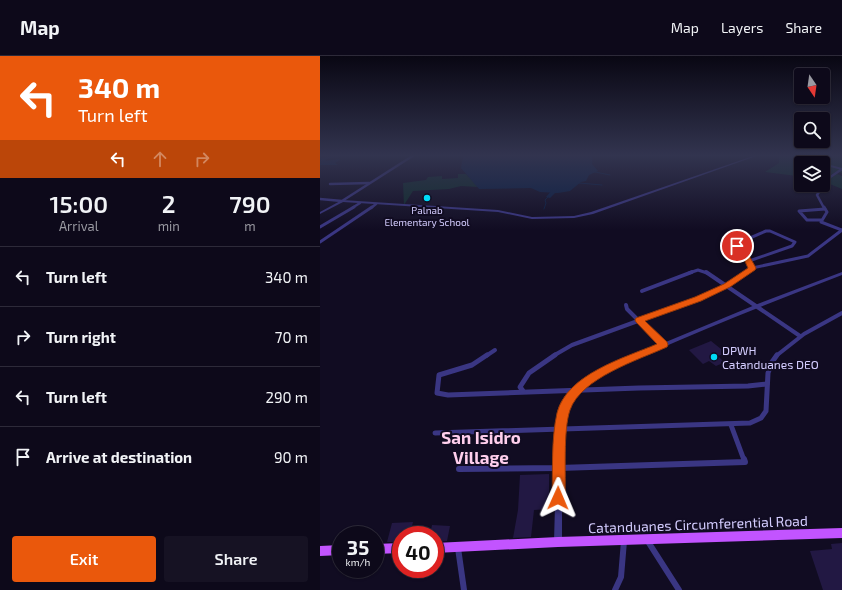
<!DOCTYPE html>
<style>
:root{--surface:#0d091a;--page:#161223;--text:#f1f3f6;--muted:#9a9aa2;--line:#2d2a39;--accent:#ea580c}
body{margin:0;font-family:"Exo 2",sans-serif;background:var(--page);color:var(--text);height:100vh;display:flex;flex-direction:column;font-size:15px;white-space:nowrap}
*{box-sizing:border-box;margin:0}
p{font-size:13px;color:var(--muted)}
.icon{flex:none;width:22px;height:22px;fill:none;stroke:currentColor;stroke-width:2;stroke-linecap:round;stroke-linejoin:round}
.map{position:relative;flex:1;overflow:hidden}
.sheet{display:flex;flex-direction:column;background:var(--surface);width:320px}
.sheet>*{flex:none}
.guide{background:#ea580c;color:#fff;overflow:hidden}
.needle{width:26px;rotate:167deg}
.buttons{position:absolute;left:474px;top:12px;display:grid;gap:8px}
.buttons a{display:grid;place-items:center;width:36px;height:36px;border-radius:4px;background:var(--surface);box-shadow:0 1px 3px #0004,0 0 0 1px var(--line);font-size:20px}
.speed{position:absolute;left:12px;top:470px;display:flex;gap:8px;font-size:20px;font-weight:700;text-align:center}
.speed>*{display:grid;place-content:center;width:52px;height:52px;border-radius:50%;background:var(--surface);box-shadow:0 1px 3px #0004,0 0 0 1px var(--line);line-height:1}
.speed small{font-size:10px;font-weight:400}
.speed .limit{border:6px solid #d22;background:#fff;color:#111}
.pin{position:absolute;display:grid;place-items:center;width:34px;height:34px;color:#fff;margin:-17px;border:2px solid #fff;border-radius:50%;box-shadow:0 1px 4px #0007}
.me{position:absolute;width:44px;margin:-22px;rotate:1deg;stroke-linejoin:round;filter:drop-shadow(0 0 3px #0008)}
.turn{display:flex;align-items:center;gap:14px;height:84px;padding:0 12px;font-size:18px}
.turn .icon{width:52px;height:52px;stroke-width:2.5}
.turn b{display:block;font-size:28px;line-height:34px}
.lanes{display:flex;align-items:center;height:38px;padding:0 12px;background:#0003;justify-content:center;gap:20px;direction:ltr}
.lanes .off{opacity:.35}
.eta{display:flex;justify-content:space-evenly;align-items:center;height:68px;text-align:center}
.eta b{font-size:24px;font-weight:600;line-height:28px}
.cta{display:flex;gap:8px;margin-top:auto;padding:8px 12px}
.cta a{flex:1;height:46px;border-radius:4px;background:var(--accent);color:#fff;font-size:16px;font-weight:600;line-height:46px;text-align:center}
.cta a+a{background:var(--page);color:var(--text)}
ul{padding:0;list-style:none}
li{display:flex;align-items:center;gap:12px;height:60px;padding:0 12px;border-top:1px solid var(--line)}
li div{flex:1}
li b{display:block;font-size:15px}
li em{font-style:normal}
header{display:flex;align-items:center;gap:24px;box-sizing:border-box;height:56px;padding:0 20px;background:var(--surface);border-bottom:1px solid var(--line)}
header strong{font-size:19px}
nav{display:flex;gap:22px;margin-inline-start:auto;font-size:14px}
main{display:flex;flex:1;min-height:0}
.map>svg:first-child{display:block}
</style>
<header>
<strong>Map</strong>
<nav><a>Map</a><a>Layers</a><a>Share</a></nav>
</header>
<main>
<section class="sheet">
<div class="guide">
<div class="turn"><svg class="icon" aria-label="left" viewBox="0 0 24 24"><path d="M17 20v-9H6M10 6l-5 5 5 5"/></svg><div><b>340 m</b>Turn left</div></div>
<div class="lanes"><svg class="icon" aria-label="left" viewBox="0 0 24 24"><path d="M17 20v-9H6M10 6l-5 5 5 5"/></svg><svg class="icon off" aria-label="ahead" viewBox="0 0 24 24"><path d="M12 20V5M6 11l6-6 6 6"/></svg><svg class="icon off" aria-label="right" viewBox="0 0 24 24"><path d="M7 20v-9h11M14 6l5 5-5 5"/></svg></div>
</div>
<div class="eta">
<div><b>15:00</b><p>Arrival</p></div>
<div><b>2</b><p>min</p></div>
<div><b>790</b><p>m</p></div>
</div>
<ul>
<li><svg class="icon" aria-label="left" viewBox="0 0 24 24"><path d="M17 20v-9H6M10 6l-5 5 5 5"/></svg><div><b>Turn left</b></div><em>340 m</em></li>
<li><svg class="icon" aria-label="right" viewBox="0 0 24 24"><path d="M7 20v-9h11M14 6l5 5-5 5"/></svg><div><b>Turn right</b></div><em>70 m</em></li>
<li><svg class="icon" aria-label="left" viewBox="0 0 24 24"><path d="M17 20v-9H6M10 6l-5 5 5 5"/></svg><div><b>Turn left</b></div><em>290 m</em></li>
<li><svg class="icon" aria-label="arrive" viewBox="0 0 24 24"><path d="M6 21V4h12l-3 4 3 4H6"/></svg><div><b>Arrive at destination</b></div><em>90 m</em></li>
</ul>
<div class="cta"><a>Exit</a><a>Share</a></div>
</section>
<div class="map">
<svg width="522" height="534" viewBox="0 0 522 534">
<rect width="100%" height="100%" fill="#110c22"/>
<g fill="#0f2c2b">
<polygon points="455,99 473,99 480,101 481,103 498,106 511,99 522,99 522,117 519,116 521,113 510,119 503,117 503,107 481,107 481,122 477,120 445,116 459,107 459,102"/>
<polygon points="138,118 146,118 158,131 141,130 129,133 93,135 84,149 83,127 106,124 108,121 122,120 122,123 138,122"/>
<polygon points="517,118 522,120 522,133 505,126"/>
</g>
<g fill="#091e44">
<polygon points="19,99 27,99 7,103 5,105 18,103 20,104 15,107 18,109 0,109 1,102"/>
<polygon points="143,99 273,99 272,108 278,115 269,119 266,125 261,126 250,135 238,137 220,136 211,132 159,133 141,112"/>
</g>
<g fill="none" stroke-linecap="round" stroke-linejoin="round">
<g stroke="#091e44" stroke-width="1">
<polyline points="284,99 295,102"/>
<polyline points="275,116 290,119"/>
<polyline points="259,127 282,129"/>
<polyline points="224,153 226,147 225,144 228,141"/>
</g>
<polygon fill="#091e44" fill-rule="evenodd" points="241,133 243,133 243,135 235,137 230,142 226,141 231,135"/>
</g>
<g fill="#221843">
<polygon points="391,285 406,297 398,300 403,305 401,306 403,307 396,310 389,305 383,308 369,294"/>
<polygon points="229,418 229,453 214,454 211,481 193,482 198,454 200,419"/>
<polygon points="93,466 90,479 81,479 81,486 67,486 72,467"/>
<polygon points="112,469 130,470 127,485 115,486 115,479 110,479"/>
<polygon points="522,487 522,534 503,534 490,495 512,493 511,488"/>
</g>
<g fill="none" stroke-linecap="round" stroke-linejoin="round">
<g stroke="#3a3683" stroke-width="2.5">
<polyline points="498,106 510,99"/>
<polyline points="503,126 522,113"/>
<polyline points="10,128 49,127"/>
<polyline points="499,129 498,131 501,133 497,139 504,152"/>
<polyline points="0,143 22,145 94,99"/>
<polyline points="32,152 40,147"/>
<polyline points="51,152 56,148"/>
</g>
<g stroke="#3a3683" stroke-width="3">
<polyline points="504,151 507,156 501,166 522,174"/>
<polyline points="501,164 487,164 479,155 505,153"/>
<polyline points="0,171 34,151"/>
<polygon points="446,175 450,175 475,186 472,190 429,205 416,188"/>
<polyline points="0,186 52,151"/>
<polyline points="429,205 432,212"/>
<polyline points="369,217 378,214 387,217"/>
<polyline points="425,217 432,212 488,200 522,174"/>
</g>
<g stroke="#3a3683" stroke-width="4">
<polyline points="386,216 480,280"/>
<polyline points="322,235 372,216"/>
<polyline points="306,249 307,253 343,289"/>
<polyline points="166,300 175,294"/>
<polyline points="233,300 252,289 378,243 407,230 426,216"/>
<polyline points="456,300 484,278 522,257"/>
</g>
<g stroke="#3a3683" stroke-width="5">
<polyline points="167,299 152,309 119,319 117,337 128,339 319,332 428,330 447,328"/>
<polyline points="203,335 200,331 209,317 235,299"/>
<polyline points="411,369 424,404"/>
<polyline points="115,377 430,367 441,362 446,355 448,317 452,306 457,299"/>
</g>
<g stroke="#3a3683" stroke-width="6">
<polyline points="139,413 239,412 425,406 424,403"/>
<polyline points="327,484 359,534"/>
<polyline points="138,492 144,534"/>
<polyline points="295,534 301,521 304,485"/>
</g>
<g fill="#3a3683" fill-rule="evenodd">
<polygon points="436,99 439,99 273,158 254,162 212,163 178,156 23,146 0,158 0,156 22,144 178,154 212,161 254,160 271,156"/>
<polygon points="474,99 477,99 502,107 498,107 474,100"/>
<polygon points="503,107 522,112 522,114 503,109"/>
<path d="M522,216V219C458,244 393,269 330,297C310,306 280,316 263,331C255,337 249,347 246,356L242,412V486L241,489L238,490L235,489L234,486L236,412L240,356L244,346L253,333L259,327L278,316L341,288L435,249Z"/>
</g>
<g fill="#c254ff" fill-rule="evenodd">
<polygon points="522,472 522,482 238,491 115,497 115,487 238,481"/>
<polygon points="81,487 81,497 55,498 55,488"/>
<polygon points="21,489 21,499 0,500 0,490"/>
</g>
</g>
<linearGradient id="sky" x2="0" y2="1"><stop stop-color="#090713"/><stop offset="0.57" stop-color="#32344f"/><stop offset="1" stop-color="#32344f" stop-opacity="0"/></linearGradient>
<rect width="522" height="174" fill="url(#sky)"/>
<path fill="#ea580c" stroke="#983908" d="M417,188L427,196L436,212L435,214L410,231L381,245L325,265L347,286L348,289L347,291C318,304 261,322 250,354C243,374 246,419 245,442L243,446L238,448L234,446L232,442C233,414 231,384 237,357C247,318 304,302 337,288L316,266L315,264L316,262L375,241L404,228L428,212L422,199L413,190Z"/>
<g fill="#00dbf8" stroke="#110c22" stroke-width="1.5">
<circle cx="107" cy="142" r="4"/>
<circle cx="394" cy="301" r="4"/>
</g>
<g text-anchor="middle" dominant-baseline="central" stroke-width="4" stroke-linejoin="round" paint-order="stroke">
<g font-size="10" fill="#d4cdff" stroke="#110c22">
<text x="107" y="154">Palnab<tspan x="107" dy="12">Elementary School</tspan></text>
</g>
<g font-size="12" fill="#d4cdff" stroke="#110c22" text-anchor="start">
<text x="402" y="294">DPWH<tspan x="402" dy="14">Catanduanes DEO</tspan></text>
</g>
<g font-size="14" fill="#d4cdff" stroke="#110c22">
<text transform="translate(378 468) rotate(-2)">Catanduanes Circumferential Road</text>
</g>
<g font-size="17" font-weight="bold" fill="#ffcfed" stroke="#110c22">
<text x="161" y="381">San Isidro<tspan x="161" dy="20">Village</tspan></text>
</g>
</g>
</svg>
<div class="buttons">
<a><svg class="needle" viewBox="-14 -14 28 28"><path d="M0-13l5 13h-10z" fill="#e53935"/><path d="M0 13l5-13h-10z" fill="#9a9aa2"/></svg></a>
<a><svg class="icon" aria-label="search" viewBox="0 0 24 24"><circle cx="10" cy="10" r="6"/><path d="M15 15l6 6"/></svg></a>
<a><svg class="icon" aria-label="layers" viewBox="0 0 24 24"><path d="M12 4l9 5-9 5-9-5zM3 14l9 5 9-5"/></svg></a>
</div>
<div class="speed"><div>35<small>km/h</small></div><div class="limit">40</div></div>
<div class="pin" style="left:417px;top:190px;background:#d93025"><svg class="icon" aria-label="arrive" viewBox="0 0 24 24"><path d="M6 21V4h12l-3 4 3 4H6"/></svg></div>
<svg class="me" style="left:238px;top:442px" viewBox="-20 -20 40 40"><path d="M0-17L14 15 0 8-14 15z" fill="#ea580c" stroke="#fff" stroke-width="4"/></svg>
</div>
</main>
